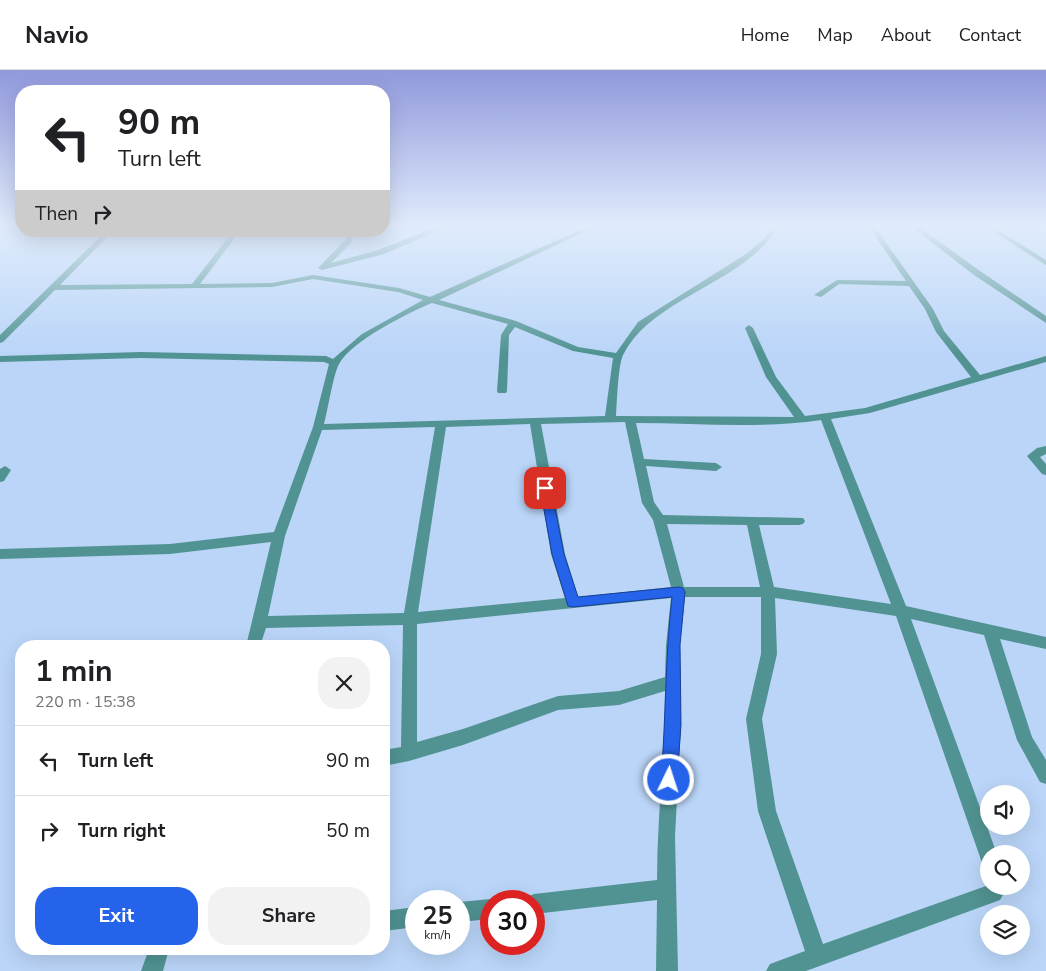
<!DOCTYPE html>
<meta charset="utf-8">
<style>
:root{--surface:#fff;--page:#f2f2f2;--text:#202124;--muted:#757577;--line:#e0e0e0;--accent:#2563eb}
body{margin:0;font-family:"Nunito Sans",sans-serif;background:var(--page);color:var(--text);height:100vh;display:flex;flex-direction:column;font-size:19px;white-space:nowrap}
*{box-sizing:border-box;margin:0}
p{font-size:16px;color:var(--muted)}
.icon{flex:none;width:28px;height:28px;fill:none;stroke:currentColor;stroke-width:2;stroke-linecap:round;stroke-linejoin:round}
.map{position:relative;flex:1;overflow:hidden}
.sheet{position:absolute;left:15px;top:570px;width:375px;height:315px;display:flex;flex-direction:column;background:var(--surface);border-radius:20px;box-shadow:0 5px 20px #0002}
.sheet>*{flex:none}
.guide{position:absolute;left:15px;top:15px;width:375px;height:152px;border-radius:20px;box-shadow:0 5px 20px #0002;background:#fff;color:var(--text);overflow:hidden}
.tools{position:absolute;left:980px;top:715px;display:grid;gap:10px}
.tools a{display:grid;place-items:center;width:50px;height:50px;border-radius:50%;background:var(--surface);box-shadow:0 5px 20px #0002;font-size:25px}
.speed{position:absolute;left:405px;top:820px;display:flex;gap:10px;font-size:25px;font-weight:700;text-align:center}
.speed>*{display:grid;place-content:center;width:65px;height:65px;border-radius:50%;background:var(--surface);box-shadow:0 5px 20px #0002;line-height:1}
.speed small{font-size:12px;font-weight:400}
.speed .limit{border:8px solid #d22;background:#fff;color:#111}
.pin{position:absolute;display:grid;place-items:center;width:42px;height:42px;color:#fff;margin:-21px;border-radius:10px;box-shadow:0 2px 8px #0006}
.me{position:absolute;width:55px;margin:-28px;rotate:4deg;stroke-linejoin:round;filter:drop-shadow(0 0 4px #0008)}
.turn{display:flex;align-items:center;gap:18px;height:105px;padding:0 20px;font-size:22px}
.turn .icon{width:65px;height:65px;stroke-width:2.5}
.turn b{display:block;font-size:35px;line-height:42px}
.then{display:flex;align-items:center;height:48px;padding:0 20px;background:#0003;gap:10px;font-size:19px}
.round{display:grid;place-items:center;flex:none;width:52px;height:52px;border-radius:20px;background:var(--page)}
.head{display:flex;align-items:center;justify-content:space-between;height:85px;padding:0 20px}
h1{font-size:30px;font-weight:700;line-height:38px}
.cta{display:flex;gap:10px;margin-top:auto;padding:10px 20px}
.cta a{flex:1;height:58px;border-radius:20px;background:var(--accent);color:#fff;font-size:20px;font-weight:700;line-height:58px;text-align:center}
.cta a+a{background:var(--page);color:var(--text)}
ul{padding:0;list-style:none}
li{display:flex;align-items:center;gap:15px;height:70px;padding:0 20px;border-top:1px solid var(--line)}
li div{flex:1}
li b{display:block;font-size:19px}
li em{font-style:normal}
header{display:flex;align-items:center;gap:30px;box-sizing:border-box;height:70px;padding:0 25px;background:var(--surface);border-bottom:1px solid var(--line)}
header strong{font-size:24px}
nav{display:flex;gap:28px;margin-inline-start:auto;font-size:18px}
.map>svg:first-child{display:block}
</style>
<header>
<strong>Navio</strong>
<nav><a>Home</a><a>Map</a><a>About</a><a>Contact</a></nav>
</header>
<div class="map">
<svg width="1046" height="901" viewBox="0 0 1046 901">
<rect width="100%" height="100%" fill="#bad5f8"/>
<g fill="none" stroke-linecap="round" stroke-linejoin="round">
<g fill="#519392" fill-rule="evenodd">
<polygon points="437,157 446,157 384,184 322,200 318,198 345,170 349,161 356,161 351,173 331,193 378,180"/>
<path d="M587,157H595L439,230L516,251L578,277L616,283L638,252L746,184L764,169L772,157H778C744,214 652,227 623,285C618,296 617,332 616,346L794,347L766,307L745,258L749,255L753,258L776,307L805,346L865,338L971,307L936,262L925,239L909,216L839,214L821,227L814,225L837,210L906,211L869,157H875L933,239L944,261L980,305L1046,286V292L870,343L831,349L906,536L1046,567V579L1000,569L1032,667L1046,690V714L1040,712L1017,670L984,565L911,549L997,784H989V796L982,794L980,787L896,546L775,528L777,584L762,649L776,741L823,874L986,816L989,812V816H1008L1000,830L806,901H766L770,894L805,881L758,741L746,649L761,584V527H685L680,575L681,655L675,766L678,901H656L657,830L534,844V831H525L527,827L534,824L657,810C657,747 665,684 665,621L619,635L558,640L463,675L409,691L384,696V680L401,677L403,555L266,558L260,576H246L271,472L170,484L0,489V479L170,474L274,462L313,357L329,294L324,292L141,288L0,292V286L141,282L326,286L333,289L362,264L423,230L398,222L313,209L272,217L55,220L3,272L0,273V265L106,161H113L60,215L192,214L233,161H240L200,214L272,213L313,205L399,218L430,227ZM432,233L508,254L501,265L497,321L498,323H506L507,321L509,265L515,257L573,281L613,288L605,346L324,354C328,340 333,305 339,294C351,271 408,243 432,233ZM821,350L891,534L774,517L759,455H799L803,454L805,451L803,448L663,445L654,432L646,396L716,401L722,397L716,393L644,389L636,353C697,353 760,359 821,350ZM625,352L642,433L653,450L671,517L578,527L565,484L541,354ZM530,354L551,484L565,528L418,542L446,357ZM435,357L404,543L268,546L285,466L322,360ZM667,454L747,455L760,517H684ZM671,528L666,575L665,607L619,621L558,626L463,659L417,672V554Z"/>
<polygon points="912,157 919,157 980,201 1046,246 1046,253 974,205"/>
<polygon points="986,157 993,157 1046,190 1046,195"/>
<polygon points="1046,376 1046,384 1040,387 1046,394 1046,405 1042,404 1027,386 1037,378"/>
<polygon points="5,396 11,400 4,411 0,412 0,399"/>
<polygon points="491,829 496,831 491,831 491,849 459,852 459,832"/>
<polygon points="416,837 416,857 384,861 384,841"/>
<polygon points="149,879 169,879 163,901 141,901"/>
</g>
</g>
<linearGradient id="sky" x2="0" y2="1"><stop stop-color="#9198dc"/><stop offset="0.55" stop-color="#e0ecfc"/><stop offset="1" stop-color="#e0ecfc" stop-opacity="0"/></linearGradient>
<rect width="1046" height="283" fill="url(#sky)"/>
<path fill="#2563eb" stroke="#184099" d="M545,414L551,418L564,484L578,527L679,517L683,518L685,522L680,575L681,655L677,710L675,716L669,718L664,716L661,710C666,649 665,588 672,527L573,537L568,536L552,484L540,418Z"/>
</svg>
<div class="tools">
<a><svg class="icon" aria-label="sound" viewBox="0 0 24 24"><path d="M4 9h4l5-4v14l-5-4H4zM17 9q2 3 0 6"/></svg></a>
<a><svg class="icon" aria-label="search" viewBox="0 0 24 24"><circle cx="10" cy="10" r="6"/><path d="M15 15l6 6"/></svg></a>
<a><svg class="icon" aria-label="layers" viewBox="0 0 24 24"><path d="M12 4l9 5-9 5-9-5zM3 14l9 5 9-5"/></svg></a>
</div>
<div class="speed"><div>25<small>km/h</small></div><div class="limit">30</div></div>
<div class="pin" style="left:545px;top:418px;background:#d93025"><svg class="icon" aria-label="arrive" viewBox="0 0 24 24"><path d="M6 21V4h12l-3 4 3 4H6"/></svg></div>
<svg class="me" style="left:669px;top:710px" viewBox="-20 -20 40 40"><circle r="17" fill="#2563eb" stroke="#fff" stroke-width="3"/><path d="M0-11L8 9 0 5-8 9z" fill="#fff"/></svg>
<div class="guide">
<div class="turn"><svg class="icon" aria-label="left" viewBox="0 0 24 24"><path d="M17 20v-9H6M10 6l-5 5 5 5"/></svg><div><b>90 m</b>Turn left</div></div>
<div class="then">Then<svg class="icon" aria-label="right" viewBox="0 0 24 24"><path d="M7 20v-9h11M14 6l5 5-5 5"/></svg></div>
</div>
<section class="sheet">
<div class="head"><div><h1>1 min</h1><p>220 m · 15:38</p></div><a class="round"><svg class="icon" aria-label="close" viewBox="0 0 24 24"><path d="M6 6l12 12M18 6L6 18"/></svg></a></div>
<ul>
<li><svg class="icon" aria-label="left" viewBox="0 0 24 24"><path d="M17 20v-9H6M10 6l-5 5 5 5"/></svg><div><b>Turn left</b></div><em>90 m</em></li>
<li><svg class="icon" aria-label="right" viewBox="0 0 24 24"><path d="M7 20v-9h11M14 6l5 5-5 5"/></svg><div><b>Turn right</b></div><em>50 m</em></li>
</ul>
<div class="cta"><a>Exit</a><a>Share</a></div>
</section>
</div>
